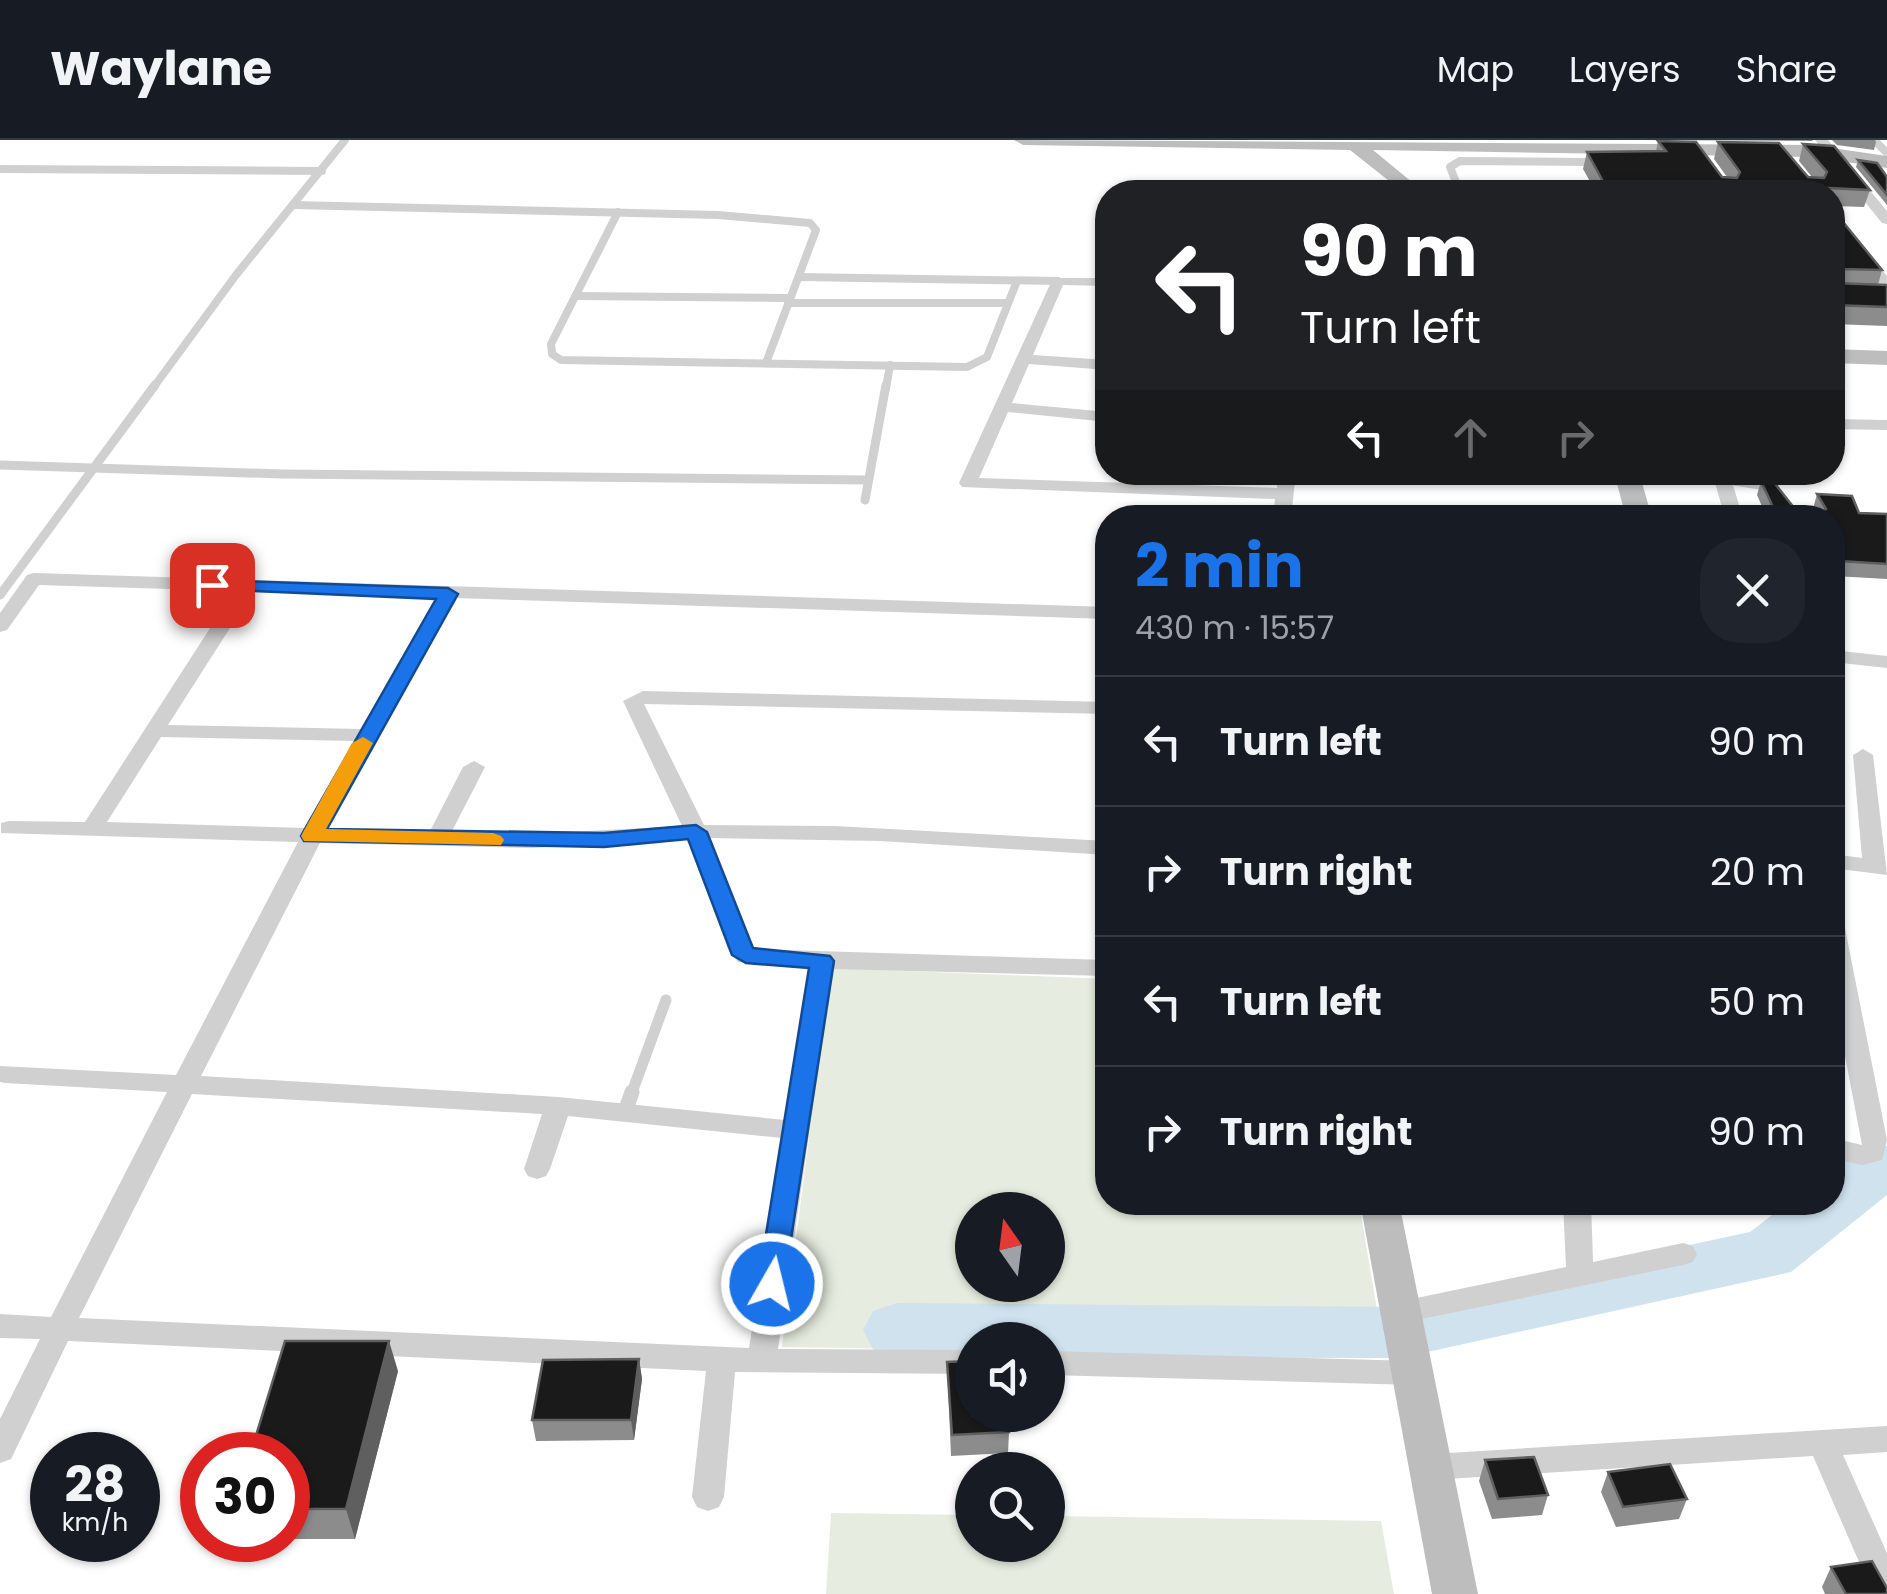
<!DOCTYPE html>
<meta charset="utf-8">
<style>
:root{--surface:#171b24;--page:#20242c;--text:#f1f3f6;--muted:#9ea1a6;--line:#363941;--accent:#1a73e8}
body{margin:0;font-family:Poppins,sans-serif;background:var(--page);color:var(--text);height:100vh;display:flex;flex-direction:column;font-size:38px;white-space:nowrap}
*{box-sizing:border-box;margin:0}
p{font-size:32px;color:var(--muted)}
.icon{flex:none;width:55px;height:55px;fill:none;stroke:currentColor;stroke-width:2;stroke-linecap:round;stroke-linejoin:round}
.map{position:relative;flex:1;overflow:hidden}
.drawer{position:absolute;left:1095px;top:365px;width:750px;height:710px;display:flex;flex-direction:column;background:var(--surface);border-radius:40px;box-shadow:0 2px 8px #0004}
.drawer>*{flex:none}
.guide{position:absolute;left:1095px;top:40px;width:750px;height:305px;border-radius:40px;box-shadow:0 2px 8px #0004;background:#202124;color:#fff;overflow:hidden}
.needle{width:65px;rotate:346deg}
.buttons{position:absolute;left:955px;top:1052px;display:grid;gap:20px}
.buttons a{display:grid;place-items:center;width:110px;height:110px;border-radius:50%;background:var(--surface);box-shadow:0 2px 8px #0004;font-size:50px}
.speed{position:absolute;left:30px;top:1292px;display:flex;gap:20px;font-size:50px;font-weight:700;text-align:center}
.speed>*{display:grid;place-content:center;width:130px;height:130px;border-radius:50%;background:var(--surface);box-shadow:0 2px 8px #0004;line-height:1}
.speed small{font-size:25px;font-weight:400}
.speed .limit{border:15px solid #d22;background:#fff;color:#111}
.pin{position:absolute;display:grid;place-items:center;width:85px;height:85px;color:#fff;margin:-42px;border-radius:20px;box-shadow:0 5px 15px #0006}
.me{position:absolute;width:110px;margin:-55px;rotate:8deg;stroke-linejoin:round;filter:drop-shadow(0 0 8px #0008)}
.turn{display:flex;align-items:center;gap:35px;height:210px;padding:0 40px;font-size:45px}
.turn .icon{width:130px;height:130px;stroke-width:2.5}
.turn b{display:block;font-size:70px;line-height:85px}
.lanes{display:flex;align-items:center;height:95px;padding:0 40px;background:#0003;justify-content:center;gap:50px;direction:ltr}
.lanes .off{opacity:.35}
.round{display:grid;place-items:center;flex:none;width:105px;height:105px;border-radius:40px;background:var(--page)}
.summary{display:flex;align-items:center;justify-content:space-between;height:170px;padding:0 40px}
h1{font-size:60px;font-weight:700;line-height:75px;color:var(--accent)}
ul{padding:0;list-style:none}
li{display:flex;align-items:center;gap:30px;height:130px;padding:0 40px;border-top:2px solid var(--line)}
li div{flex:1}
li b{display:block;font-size:38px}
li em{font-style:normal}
header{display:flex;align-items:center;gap:60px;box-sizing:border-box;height:140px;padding:0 50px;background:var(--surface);border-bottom:2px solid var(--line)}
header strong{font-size:48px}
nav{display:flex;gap:55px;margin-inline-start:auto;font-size:35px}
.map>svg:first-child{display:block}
</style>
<header>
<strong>Waylane</strong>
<nav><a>Map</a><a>Layers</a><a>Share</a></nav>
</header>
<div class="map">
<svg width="1887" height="1454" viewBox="0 0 1887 1454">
<rect width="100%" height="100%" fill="#fff"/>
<g fill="#e6ecdf" fill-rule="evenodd">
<path d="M831,828L1107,839L1108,1062L1359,1063L1385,1217L1048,1211V1200H972V1210L782,1207ZM972,1070H1048V1145H972Z"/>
<polygon points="831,1373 972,1375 972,1405 1048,1405 1048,1376 1381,1381 1394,1454 826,1454"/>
</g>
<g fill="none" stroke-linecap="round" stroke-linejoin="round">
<polygon fill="#cfe2ee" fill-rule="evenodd" points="1877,1006 1887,1006 1887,1055 1791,1132 1423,1213 1415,1210 1391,1218 1048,1217 1048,1200 972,1200 972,1217 897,1217 873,1209 863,1190 873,1171 897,1163 1400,1167 1750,1092 1789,1062 1832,1062 1832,1030 1855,1013"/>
<g stroke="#d0d0d0" stroke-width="8">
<polyline points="1874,0 1887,13"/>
<polyline points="0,29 322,31"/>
<polyline points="1460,52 1450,27 1460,21 1596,22"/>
<polyline points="293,65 718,75 810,83 816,90 766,223"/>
<polyline points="618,72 551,204 552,214 561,220 967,227 987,217 1017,141"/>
<polyline points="799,137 1058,141"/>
<polyline points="576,156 789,158"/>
<polyline points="788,163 1007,163"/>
<polyline points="153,248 236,135 345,0"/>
<polyline points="886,248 890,225"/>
</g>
<g stroke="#d0d0d0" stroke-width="9">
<polyline points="0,325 283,334 868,340"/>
<polyline points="1722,339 1772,347"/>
<polyline points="865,360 886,245"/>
<polyline points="0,455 155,245"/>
</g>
<polyline stroke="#d0d0d0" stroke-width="11" points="631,955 666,860"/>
<polyline stroke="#d0d0d0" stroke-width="15" points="625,972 632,952"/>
<g fill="#d0d0d0" fill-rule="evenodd">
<polygon points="1815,0 1828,0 1887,71 1887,84 1882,83"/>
<polygon points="1832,72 1887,136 1887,150 1882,149 1832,86"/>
<polygon points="1053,138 1108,138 1108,146 1063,145 1033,215 1108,220 1108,230 1029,224 1012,263 1108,272 1108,282 1008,272 979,338 1277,348 1278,332 1296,332 1291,378 1273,378 1275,359 962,347 959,343"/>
<polygon points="1832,279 1887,280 1887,290 1832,289"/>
<polygon points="1712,332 1729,332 1743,378 1725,378"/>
<path d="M34,433L1108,467V479L455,458L327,689L429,693L463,627L474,621L485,627L451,693L532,694L682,686L623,561L643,551L1108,562V574L644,564L704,685L835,686L1108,701V715L880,701L709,698L753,809L1108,820V836L833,829L778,1209L972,1210V1234L735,1232L724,1357L719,1367L708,1371L697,1367L692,1357L706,1231L68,1201L11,1319L0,1323V1279L40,1199L0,1198V1174L51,1177L167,952L5,943L0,942V926L176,935L298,702L1,693V683L9,681L85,682L234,451L39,445L7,490L0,492V473L27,435ZM253,452L437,457L362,589L168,585ZM161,597L355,601L305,688L107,682ZM688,699L728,809L738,822L809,828L785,980L558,957L201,936L320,703L532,708ZM192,954L542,974L524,1029L528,1036L537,1039L546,1036L550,1029L568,976L782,998L749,1208L79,1178Z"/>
<polygon points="1832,510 1887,516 1887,528 1832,522"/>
<polygon points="1863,609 1873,615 1887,735 1832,728 1832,714 1862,718 1853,615"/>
<polygon points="1832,776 1844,783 1887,1000 1882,1020 1862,1025 1832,1018 1832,998 1862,1005 1832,848"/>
<polygon points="1563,1062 1591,1062 1593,1122 1683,1103 1693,1106 1697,1114 1693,1122 1683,1125 1402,1183 1392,1180 1388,1172 1392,1164 1402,1161 1566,1127"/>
<polygon points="1048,1211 1415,1221 1425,1224 1430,1233 1425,1242 1415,1245 1048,1235"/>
<polygon points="1887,1286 1887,1312 1843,1315 1887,1413 1887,1454 1873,1454 1813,1316 1432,1340 1421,1336 1417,1327 1421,1318 1432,1314"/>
</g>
<g fill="#bdbdbd" fill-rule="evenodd">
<polygon points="1014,0 1811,5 1887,16 1887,28 1811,17 1373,10 1424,52 1403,52 1350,10 1023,5"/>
<polygon points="1832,209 1887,211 1887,225 1832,223"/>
<polygon points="1614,332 1639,332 1652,378 1626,378"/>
<polygon points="1360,1062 1399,1062 1478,1454 1432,1454"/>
</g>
</g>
<g fill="#8c8c8c">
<polygon points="1640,0 1813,0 1812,1"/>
<polygon points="1832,0 1875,0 1876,2 1874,10 1837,5"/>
<polygon points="1658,1 1722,37 1727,37 1714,19 1718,2 1812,37 1799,21 1803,4 1870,50 1864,67 1834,66 1834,71 1882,130 1878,145 1887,145 1887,186 1832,184 1832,52 1596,52 1583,29 1587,12 1656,11"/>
<polygon points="1858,20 1887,37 1887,65 1856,27"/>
<polygon points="1761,341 1802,378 1767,378 1757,355"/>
<polygon points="1817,354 1859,373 1887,374 1887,439 1834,436 1832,378 1816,375 1813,369"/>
<polygon points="639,1219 642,1239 634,1300 536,1301 532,1280"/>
<polygon points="947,1222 1009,1292 1008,1313 951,1316"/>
<polygon points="398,1231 355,1399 288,1399 288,1315"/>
<polygon points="1485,1320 1548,1355 1542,1375 1492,1379 1479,1341"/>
<polygon points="1608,1332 1687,1359 1679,1379 1616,1387 1601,1352"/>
<polygon points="1831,1427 1887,1454 1825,1454 1822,1447"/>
</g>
<g fill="#5f5f5f">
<polygon points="389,1201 398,1231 355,1399 346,1369"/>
<polygon points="639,1219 642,1239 634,1300 631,1280"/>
</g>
<g fill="#1a1a1a" stroke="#5f5f5f" stroke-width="2.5">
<polygon points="1658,1 1696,2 1722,37 1737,38 1740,32 1718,2 1779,3 1808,37 1824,38 1827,32 1803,4 1834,6 1870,50 1826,48 1830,52 1623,52 1619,45 1605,45 1587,12 1666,11"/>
<polygon points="1858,20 1877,23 1887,37 1887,55"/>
<polygon points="1509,46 1566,46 1570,52 1513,52"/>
<polygon points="1832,55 1834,71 1882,130 1837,129 1834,133 1835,143 1887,145 1887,167 1832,165"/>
<polygon points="1765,339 1772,340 1802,378 1778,378 1761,341"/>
<polygon points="1817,354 1852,356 1859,373 1887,374 1887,424 1839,421 1832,407 1832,378 1813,378 1826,369"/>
<polygon points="285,1201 389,1201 346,1369 288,1369 288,1315 250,1315"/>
<polygon points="639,1219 631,1280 532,1280 543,1220"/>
<polygon points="972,1221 972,1275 1007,1275 1009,1292 952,1295 947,1222"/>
<polygon points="1534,1317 1548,1355 1498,1359 1485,1320"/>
<polygon points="1670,1324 1687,1359 1623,1367 1608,1332"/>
<polygon points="1872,1421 1887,1448 1887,1454 1846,1454 1831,1427"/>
</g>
<polygon fill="#1a73e8" stroke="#114b97" stroke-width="2.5" points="212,440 448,448 458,454 327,689 604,693 696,685 707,692 753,808 830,816 834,821 783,1151 772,1155 762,1151 758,1144 809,828 746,823 732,815 688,699 604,707 304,701 301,696 436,459 205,449 202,445"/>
<polygon fill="#f59e0b" points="363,597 373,603 326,689 493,693 501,696 504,700 501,705 304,701 301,696 352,603"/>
</svg>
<div class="buttons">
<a><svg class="needle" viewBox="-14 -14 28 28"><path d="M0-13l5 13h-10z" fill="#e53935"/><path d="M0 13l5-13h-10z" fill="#9ea1a6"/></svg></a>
<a><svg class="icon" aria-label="sound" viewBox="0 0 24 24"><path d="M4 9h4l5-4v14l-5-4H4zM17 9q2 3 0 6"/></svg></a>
<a><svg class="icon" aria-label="search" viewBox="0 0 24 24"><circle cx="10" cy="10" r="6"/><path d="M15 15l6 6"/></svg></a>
</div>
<div class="speed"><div>28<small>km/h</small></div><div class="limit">30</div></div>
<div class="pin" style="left:212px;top:445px;background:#d93025"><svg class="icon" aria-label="arrive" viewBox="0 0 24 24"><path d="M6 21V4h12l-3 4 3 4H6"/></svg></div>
<svg class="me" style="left:772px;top:1144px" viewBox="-20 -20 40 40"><circle r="17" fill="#1a73e8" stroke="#fff" stroke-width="3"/><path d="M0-11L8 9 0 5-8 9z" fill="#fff"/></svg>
<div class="guide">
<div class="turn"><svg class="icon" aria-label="left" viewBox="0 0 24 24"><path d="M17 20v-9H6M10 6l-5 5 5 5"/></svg><div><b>90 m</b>Turn left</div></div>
<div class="lanes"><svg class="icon" aria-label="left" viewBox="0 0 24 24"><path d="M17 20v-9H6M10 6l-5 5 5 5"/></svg><svg class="icon off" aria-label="ahead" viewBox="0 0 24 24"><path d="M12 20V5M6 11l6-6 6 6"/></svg><svg class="icon off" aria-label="right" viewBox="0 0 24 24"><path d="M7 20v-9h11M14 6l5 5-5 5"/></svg></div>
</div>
<section class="drawer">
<div class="summary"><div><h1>2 min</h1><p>430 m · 15:57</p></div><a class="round"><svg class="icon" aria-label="close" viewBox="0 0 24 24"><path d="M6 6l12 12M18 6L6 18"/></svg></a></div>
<ul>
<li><svg class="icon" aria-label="left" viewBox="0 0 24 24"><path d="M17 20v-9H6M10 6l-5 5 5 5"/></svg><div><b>Turn left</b></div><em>90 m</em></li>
<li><svg class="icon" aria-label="right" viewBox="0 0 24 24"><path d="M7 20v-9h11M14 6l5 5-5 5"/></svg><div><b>Turn right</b></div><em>20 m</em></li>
<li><svg class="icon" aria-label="left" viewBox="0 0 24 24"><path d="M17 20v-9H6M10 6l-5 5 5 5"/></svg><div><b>Turn left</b></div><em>50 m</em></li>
<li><svg class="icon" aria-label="right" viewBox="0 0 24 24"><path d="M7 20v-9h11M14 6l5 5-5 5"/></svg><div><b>Turn right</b></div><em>90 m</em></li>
</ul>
</section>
</div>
